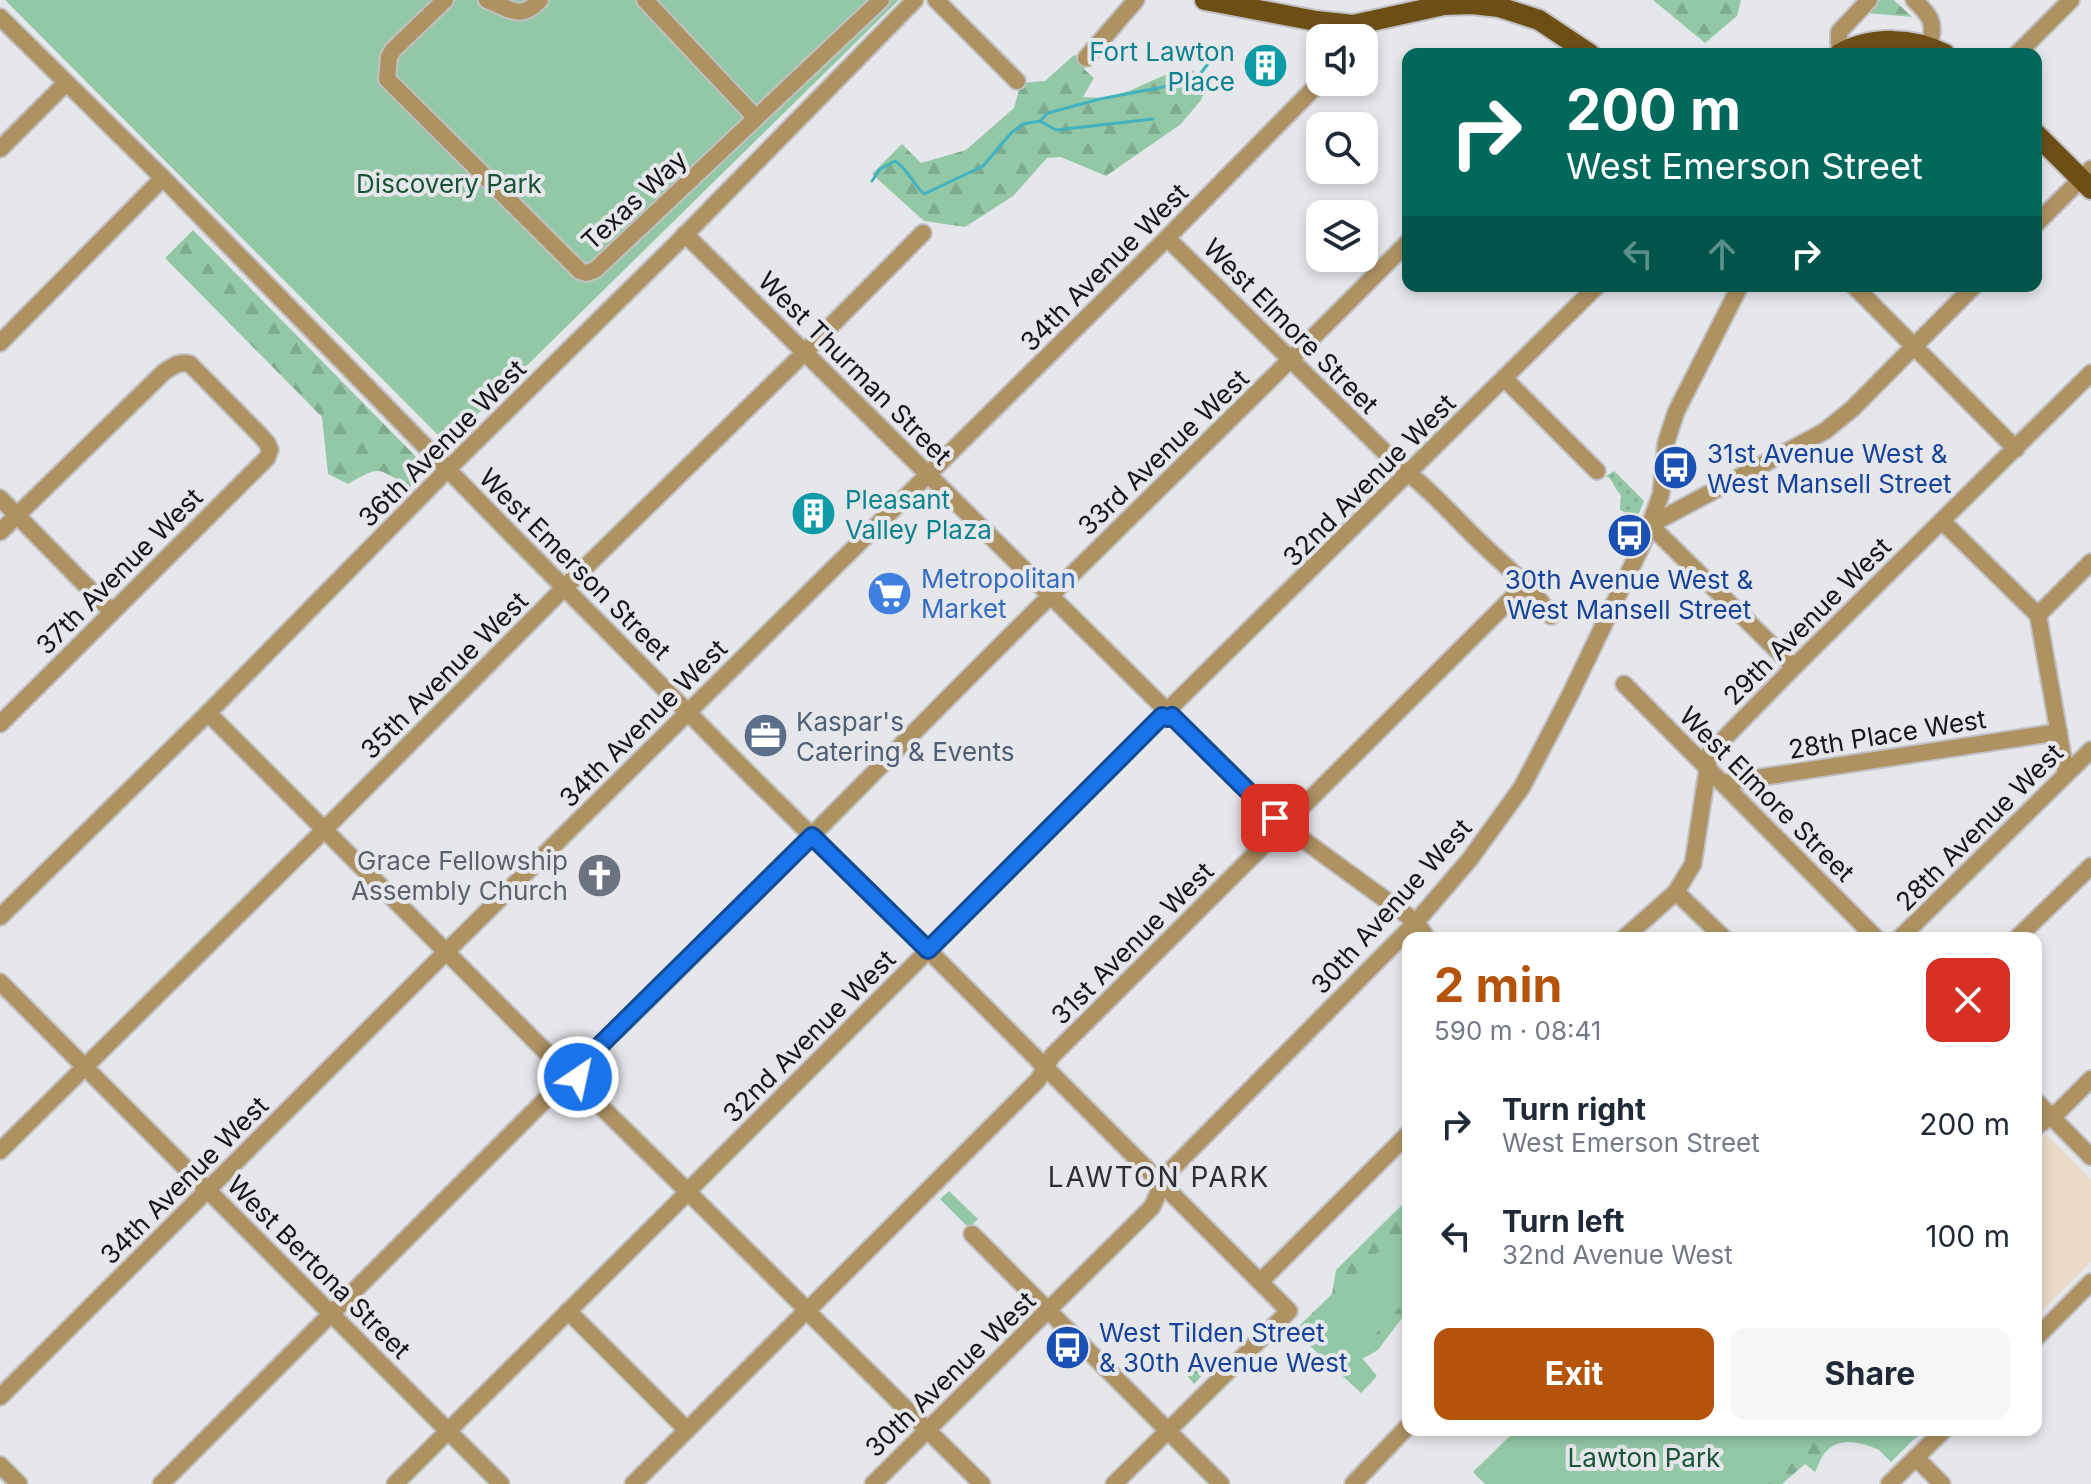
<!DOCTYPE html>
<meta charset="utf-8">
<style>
:root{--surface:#fff;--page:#f6f6f7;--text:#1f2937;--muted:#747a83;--accent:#b45309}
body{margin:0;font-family:Inter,sans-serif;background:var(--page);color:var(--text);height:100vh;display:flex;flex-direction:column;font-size:30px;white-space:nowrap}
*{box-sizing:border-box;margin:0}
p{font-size:26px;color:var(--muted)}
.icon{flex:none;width:44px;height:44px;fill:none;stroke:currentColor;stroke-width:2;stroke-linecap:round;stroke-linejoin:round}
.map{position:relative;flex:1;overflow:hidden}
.details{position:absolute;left:1402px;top:932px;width:640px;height:504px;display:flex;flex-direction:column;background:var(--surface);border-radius:16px;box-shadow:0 4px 12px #0003}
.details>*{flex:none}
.guide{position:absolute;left:1402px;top:48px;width:640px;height:244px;border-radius:16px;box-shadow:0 4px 12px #0003;background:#00695c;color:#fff;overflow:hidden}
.buttons{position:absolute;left:1306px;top:24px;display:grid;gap:16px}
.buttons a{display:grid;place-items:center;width:72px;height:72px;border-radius:16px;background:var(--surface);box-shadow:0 4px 12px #0003;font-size:40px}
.pin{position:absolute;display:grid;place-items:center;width:68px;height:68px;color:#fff;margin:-34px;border-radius:16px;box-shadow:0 4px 12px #0006}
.me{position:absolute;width:88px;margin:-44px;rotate:34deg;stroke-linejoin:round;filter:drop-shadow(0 0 6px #0008)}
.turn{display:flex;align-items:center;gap:28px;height:168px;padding:0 32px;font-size:36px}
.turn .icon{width:104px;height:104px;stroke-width:2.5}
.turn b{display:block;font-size:56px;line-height:68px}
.lanes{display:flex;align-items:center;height:76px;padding:0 32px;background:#0003;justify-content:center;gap:40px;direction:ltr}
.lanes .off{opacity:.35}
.round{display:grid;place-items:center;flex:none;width:84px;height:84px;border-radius:16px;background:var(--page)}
.summary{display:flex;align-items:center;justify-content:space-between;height:136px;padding:0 32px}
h1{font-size:48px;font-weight:700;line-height:60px;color:var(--accent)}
.cta{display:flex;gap:16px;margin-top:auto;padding:16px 32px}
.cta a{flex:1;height:92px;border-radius:16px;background:var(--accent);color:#fff;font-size:32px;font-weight:700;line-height:92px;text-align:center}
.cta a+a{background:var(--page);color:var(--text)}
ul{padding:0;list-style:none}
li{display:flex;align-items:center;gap:24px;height:112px;padding:0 32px}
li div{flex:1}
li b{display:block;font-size:30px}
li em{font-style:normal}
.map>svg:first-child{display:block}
</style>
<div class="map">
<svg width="2091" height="1484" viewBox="0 0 2091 1484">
<defs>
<pattern id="grass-dots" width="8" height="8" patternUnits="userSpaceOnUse" patternTransform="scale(2)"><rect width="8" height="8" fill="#93c8a7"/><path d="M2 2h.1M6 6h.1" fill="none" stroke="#7eab8f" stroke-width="1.8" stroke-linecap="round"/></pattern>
<pattern id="forest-firs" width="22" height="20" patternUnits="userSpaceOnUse" patternTransform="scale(2)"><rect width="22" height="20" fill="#93c8a7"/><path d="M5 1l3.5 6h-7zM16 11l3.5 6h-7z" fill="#7eab8f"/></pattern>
</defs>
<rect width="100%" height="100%" fill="#e6e7eb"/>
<polygon fill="#e9dbc8" points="2046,1134 2091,1180 2091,1262 2036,1317 2036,1144"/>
<g fill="url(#grass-dots)">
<path d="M1614,471L1644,501L1637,518L1620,510L1621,495C1615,490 1614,482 1608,477H1605Z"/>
<polygon points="1198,1356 1209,1368 1194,1384 1188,1377 1190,1364"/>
</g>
<g fill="url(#forest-firs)">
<polygon points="1653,0 1741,0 1737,16 1705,43"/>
<polygon points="1880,0 1894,0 1912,17 1866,13"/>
<polygon points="1074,55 1087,61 1084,69 1094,78 1083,97 1104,98 1129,91 1165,75 1192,70 1209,82 1201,100 1181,124 1106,176 1061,157 1047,158 1013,196 965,227 924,221 872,174 902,144 921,163 966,150 1014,108 1021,83 1045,81"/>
<path d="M193,230L428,469L410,487C376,469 383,464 348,484L328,474L322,417L165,258Z"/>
<polygon points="1408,1199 1408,1310 1378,1350 1364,1358 1342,1362 1299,1326 1332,1294 1336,1270"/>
<path d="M1778,1430H1929L1889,1454C1868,1445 1841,1432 1824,1454C1820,1459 1818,1467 1815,1472L1805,1464L1782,1484H1750Z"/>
</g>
<g fill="#93c8a7">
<polygon points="5,0 899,0 447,444"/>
<polygon points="949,1191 978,1219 969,1228 940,1199"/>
<polygon points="1408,1235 1408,1298 1358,1353 1377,1376 1361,1393 1295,1332 1379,1251"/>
<polygon points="1516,1430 1814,1430 1760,1484 1485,1484 1473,1472"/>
<polygon points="1859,1430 1923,1430 1891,1462"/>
</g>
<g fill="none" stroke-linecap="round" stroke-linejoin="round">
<g stroke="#41b2c0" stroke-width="3">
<polyline points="1040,121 1056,130 1153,119"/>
<path d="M872,181L880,169L895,161C908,169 913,184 924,194L983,166L1011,133L1023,124L1040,121L1048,113L1100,99L1195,81L1216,53"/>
</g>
<defs>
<g id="minor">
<polyline points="445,0 393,50 389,57 387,79 580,271 586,273 595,270 881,0"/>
<path d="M487,0C511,9 520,21 540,0"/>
<polyline points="645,0 756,118"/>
<polyline points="936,0 1017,81"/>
<path d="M1914,0C1931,16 1936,23 1929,46"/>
<polyline points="0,17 163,178 508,531 753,778 928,950 1289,1311 1114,1484"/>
<polyline points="1842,52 1839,43 1839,32 1869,0"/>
<polyline points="2017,54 2071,0"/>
<polyline points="1086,58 1136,0"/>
<polyline points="0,149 66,83"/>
<polyline points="2036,224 2091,169"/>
<polyline points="685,234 1162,706"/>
<path d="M1167,238L1399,466C1429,488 1454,517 1481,543C1505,566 1533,588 1551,616"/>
<polyline points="1854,286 2016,449"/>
<polyline points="0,343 163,178"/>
<polyline points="1505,379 1597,471"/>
<polyline points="0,498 112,612"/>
<polyline points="1942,521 2038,615 2066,774"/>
<polyline points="1650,525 1825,431 1852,409 1974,286"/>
<polyline points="1650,525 1794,667"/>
<path d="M0,532L164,372C173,366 179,361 190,364L260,435L267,443L270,450L267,458L0,724"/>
<polyline points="2038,615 2091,562"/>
<polyline points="1624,684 1876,938"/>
<polyline points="1172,706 1597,286"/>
<polyline points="208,713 563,1069"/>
<polyline points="1172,716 1283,825 1416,922 1427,938"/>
<polyline points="1723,783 2059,732"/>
<polyline points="1676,892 1724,938"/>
<polyline points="0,917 208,713 448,469 678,242 915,0"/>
<polyline points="1624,938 1676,892 1693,864 1710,753 1794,667 2091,373"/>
<polyline points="1900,938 2091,750"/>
<polyline points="2017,938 2091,866"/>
<polyline points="0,982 501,1484"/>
<path d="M576,1069C722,930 861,784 1004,642C1138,508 1275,377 1408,242"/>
<polyline points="576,1082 682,1186"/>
<polyline points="2036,1101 2091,1157"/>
<polyline points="2036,1127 2059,1111 2091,1079"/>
<polyline points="0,1151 317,837 564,588 797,360 923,233"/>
<polyline points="693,1186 1162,716"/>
<polyline points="694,1198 801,1304"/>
<polyline points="972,1234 1221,1484"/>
<polyline points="1260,1282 1408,1134"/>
<polyline points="813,1305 1038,1080 1052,1056 1525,585"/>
<polyline points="568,1311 687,1430"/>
<polyline points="812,1316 982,1484"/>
<polyline points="2036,1338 2091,1282"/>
<polyline points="0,1397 446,952 1162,243 1320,82"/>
<polyline points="1916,1458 1942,1484"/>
<polyline points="0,1465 19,1484"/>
<polyline points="161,1484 563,1082"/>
<polyline points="395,1484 682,1198"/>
<polyline points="633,1484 801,1316"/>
<polyline points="873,1484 1152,1207 1158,1194 1159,1182 1416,922 1470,859 1522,787 1569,697 1644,541 1661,494 1666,443 1676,412 1740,286"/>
<polyline points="1353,1484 1408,1426"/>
<polyline points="1889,1484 1944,1430"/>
</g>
<g id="major">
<polyline points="1205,0 1316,21 1353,25 1444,5 1472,4 1499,7 1539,20 1590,54"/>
<path d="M1839,54C1872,36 1912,37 1945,54"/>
<polyline points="2036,134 2091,189"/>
</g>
</defs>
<use href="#minor" stroke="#c1c1c5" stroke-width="20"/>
<use href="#major" stroke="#c1c1c5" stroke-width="24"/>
<use href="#minor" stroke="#ae9262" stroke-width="16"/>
<use href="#major" stroke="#6d4f16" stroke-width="20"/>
</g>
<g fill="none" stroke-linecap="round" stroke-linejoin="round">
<defs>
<polyline id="route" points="578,1077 576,1069 812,836 928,950 1162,716 1168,718 1172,716 1275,818"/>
</defs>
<use href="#route" stroke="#114b97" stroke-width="20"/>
<use href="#route" stroke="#1a73e8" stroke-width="14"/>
</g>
<defs>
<symbol id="building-disc" viewBox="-11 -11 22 22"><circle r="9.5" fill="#0f9aa8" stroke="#e6e7eb"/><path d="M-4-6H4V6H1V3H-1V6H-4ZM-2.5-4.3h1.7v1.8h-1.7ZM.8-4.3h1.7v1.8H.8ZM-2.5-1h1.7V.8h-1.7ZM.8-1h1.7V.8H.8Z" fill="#fff"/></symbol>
<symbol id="bus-disc" viewBox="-11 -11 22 22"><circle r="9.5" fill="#1a4fb4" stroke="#e6e7eb"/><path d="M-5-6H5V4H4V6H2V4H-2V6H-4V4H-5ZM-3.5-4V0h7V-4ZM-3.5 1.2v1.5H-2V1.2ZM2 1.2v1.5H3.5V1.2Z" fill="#fff"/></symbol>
<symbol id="supermarket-disc" viewBox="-11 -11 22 22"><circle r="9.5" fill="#3f7fe0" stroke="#e6e7eb"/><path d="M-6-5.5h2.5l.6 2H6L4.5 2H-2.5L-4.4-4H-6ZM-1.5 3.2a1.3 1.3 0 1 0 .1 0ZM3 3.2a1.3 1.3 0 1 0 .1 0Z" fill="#fff"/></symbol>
<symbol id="office-disc" viewBox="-11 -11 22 22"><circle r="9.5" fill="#5c6f8a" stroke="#e6e7eb"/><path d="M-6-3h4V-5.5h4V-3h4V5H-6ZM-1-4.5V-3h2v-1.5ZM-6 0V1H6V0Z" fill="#fff"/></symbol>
<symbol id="church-disc" viewBox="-11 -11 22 22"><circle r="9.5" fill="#6b7280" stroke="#e6e7eb"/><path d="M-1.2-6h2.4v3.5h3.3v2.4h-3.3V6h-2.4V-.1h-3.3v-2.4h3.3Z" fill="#fff"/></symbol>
</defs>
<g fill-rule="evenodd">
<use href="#building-disc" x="1240" y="40" width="51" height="51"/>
<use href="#bus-disc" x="1650" y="442" width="51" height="51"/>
<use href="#building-disc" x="788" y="488" width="51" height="51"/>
<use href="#bus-disc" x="1604" y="510" width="51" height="51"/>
<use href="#supermarket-disc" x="864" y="568" width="51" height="51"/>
<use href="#office-disc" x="740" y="710" width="51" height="51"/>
<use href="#church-disc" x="574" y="850" width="51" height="51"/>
<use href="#bus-disc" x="1042" y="1322" width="51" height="51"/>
</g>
<g text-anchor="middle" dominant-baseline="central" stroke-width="8" stroke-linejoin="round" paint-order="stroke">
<g font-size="26" fill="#0d838f" stroke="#e6e7eb" text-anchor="end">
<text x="1235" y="51">Fort Lawton<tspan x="1235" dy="30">Place</tspan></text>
<text x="845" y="499" text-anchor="start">Pleasant<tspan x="845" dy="30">Valley Plaza</tspan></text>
</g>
<g font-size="26" fill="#1a5436" stroke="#e6e7eb">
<text x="449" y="183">Discovery Park</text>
<text x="1644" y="1457">Lawton Park</text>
</g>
<g font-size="26" fill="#161618" stroke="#e6e7eb">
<text transform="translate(634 200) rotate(-43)">Texas Way</text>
<text transform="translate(1104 267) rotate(-45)">34th Avenue West</text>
<text transform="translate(1291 326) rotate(45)">West Elmore Street</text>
<text transform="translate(855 368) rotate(45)">West Thurman Street</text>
<text transform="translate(442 443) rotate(-45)">36th Avenue West</text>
<text transform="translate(1163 452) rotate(-44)">33rd Avenue West</text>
<text transform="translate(1369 480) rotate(-45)">32nd Avenue West</text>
<text transform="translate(575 564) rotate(45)">West Emerson Street</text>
<text transform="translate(119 571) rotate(-45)">37th Avenue West</text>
<text transform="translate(1807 621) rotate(-45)">29th Avenue West</text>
<text transform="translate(444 675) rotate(-45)">35th Avenue West</text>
<text transform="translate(643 723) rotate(-45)">34th Avenue West</text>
<text transform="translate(1887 734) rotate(-9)">28th Place West</text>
<text transform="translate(1767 794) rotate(45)">West Elmore Street</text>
<text transform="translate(1979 827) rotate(-45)">28th Avenue West</text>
<text transform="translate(1391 906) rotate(-48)">30th Avenue West</text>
<text transform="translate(1132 943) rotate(-45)">31st Avenue West</text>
<text transform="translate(809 1036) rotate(-45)">32nd Avenue West</text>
<text transform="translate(184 1180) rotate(-45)">34th Avenue West</text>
<text transform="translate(319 1267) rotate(45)">West Bertona Street</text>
<text transform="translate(950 1374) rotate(-44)">30th Avenue West</text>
</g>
<g font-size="26" fill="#164399" stroke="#e6e7eb" text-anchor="start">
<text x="1707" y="453">31st Avenue West &amp;<tspan x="1707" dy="30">West Mansell Street</tspan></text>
<text x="1629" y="579" text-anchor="middle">30th Avenue West &amp;<tspan x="1629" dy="30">West Mansell Street</tspan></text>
<text x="1099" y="1332">West Tilden Street<tspan x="1099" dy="30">&amp; 30th Avenue West</tspan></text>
</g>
<g font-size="26" fill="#366cbe" stroke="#e6e7eb" text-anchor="start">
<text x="921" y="578">Metropolitan<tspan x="921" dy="30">Market</tspan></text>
</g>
<g font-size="26" fill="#4e5e75" stroke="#e6e7eb" text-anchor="start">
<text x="796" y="721">Kaspar's<tspan x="796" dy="30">Catering &amp; Events</tspan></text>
</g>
<g font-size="26" fill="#5b616d" stroke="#e6e7eb" text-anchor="end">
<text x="568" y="860">Grace Fellowship<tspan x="568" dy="30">Assembly Church</tspan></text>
</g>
<g font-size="28" letter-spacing="2" fill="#2d2e32" stroke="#e6e7eb">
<text x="1159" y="1177">LAWTON PARK</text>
</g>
</g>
</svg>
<div class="buttons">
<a><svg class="icon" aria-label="sound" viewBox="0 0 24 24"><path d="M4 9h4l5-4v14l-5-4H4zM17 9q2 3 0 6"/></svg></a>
<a><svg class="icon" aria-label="search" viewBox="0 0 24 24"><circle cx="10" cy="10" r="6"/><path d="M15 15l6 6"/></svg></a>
<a><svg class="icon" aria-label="layers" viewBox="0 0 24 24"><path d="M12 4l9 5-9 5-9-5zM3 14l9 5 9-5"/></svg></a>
</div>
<div class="pin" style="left:1275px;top:818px;background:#d93025"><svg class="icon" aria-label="arrive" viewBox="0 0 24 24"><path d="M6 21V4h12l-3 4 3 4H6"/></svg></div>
<svg class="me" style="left:578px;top:1077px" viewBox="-20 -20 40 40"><circle r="17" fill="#1a73e8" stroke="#fff" stroke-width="3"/><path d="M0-11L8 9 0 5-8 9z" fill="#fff"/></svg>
<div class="guide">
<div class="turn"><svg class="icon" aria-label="right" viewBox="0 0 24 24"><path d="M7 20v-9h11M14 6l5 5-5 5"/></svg><div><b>200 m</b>West Emerson Street</div></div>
<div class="lanes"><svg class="icon off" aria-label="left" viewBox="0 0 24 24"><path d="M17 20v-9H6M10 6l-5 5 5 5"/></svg><svg class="icon off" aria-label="ahead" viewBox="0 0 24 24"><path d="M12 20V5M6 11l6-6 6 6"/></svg><svg class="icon" aria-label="right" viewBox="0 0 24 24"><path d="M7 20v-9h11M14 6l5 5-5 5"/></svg></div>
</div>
<section class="details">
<div class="summary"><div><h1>2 min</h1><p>590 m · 08:41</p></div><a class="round" style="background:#d93025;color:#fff"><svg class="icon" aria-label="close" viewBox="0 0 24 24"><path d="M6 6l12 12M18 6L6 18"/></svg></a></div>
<ul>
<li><svg class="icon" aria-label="right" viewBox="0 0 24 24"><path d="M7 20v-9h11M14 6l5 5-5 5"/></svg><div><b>Turn right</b><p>West Emerson Street</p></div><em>200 m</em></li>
<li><svg class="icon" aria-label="left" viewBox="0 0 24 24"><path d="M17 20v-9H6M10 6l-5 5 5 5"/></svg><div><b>Turn left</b><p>32nd Avenue West</p></div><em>100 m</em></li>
</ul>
<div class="cta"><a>Exit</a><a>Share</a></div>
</section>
</div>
